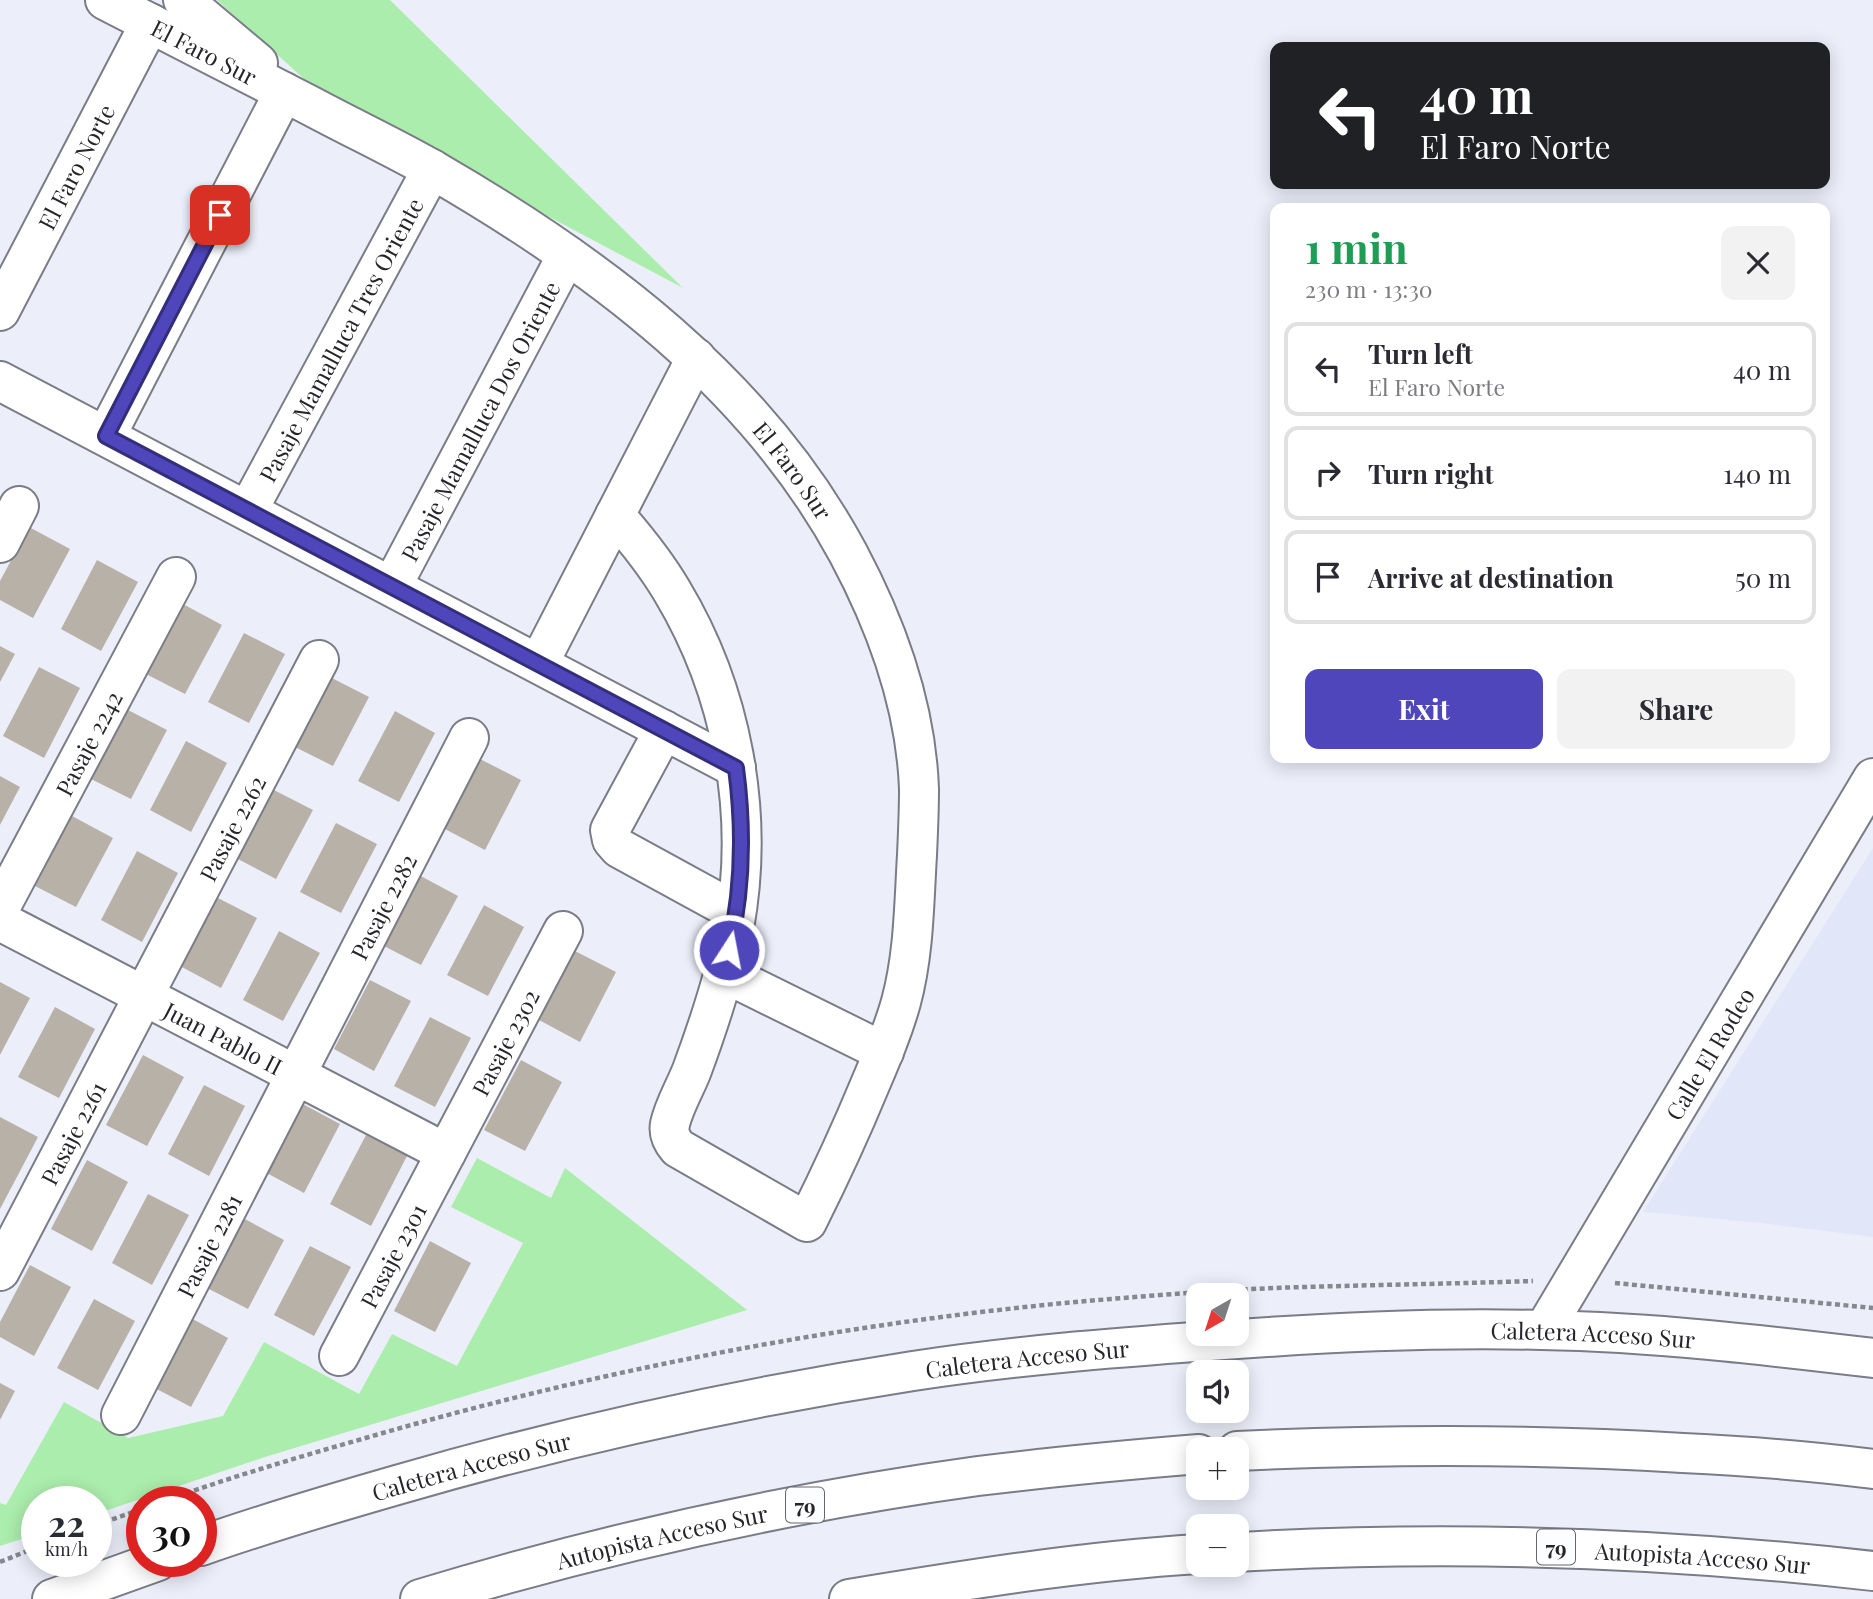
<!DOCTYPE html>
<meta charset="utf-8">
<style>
:root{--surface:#fff;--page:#f2f2f3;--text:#2b2b33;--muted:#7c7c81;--line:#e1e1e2;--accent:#4f46bc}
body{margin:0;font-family:"Playfair Display",serif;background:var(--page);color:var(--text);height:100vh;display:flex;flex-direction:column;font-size:26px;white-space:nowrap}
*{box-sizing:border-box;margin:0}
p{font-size:23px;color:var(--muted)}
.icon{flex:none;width:38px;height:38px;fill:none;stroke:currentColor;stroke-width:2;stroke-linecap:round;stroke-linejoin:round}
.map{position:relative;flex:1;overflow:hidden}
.side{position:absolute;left:1270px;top:203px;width:560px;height:560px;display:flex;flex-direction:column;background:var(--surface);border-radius:14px;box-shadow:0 4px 18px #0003}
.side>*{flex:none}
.banner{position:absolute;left:1270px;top:42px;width:560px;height:147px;border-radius:14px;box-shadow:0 4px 18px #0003;background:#202124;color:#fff;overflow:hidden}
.needle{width:46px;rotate:219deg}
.controls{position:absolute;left:1186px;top:1283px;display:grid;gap:14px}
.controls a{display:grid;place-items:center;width:63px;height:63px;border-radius:14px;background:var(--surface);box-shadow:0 4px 18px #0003;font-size:35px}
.speed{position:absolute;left:21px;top:1486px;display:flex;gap:14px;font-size:35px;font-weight:700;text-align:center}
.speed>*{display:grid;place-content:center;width:91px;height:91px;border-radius:50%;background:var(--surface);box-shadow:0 4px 18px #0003;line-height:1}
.speed small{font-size:18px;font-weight:400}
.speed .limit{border:10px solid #d22;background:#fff;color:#111}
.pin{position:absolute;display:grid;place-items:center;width:60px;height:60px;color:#fff;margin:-30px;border-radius:14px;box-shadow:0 4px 10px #0006}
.me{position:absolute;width:77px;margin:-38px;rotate:11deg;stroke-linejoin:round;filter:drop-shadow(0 0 5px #0008)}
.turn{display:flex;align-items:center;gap:24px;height:147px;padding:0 35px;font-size:32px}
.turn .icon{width:91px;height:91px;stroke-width:2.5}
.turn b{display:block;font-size:49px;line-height:60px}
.round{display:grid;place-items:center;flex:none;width:74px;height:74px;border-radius:14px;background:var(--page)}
.overview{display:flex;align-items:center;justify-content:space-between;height:119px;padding:0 35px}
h1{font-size:42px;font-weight:700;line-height:52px;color:#1e9e55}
.button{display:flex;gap:14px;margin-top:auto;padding:14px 35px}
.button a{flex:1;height:80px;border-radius:14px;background:var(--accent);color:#fff;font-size:28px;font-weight:700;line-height:80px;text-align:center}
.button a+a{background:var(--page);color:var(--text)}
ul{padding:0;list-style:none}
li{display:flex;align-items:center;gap:21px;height:94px;margin:0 14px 10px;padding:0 21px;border:4px solid var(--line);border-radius:14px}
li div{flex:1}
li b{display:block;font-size:26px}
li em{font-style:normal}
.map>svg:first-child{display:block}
</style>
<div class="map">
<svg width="1873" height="1599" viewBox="0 0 1873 1599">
<rect width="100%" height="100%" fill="#eceffa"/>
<polygon fill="#e2e6f9" points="1873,848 1873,1237 1761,1223 1643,1212"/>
<g fill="#abedac">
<polygon points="217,0 390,0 683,288 324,97"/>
<polygon points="477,1158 551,1198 565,1168 747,1310 265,1457 96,1514 96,1502 37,1502 37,1534 0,1546 0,1503 6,1505 64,1402 128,1438 223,1416 264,1342 359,1394 392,1334 457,1366 523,1243 451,1207"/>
</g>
<g fill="#b8b1a8">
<polygon points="29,527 70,549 33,618 0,600 0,581"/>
<polygon points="97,560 138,582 101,651 61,629"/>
<polygon points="181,603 222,625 185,694 144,673"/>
<polygon points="244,633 285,654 249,723 208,702"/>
<polygon points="0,646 15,654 0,682"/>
<polygon points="39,667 80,688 44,758 3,736"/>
<polygon points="328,676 369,697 333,766 291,745"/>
<polygon points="126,709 167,730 131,799 89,778"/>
<polygon points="395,711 435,733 399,802 358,781"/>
<polygon points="186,741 227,763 191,832 150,810"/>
<polygon points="480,759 521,780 485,850 443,828"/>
<polygon points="0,776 20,787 0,825"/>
<polygon points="272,789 313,810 276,879 236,858"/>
<polygon points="72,816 113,838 76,907 35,886"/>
<polygon points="336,823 377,844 341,913 300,892"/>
<polygon points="137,851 178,873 142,942 101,920"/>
<polygon points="417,874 458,896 421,965 380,944"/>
<polygon points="216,897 257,918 221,988 180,966"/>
<polygon points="484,905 524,927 488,996 447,975"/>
<polygon points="279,931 320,953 283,1021 243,1000"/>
<polygon points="575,951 616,972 580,1042 539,1020"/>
<polygon points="370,980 411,1001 374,1071 334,1049"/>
<polygon points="0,982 30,998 0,1055"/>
<polygon points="55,1007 95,1029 59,1098 18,1077"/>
<polygon points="430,1017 471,1038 435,1107 394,1086"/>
<polygon points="143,1055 184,1077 147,1146 106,1125"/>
<polygon points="521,1060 562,1082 525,1151 484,1130"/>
<polygon points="204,1085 245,1106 209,1176 168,1154"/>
<polygon points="299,1102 340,1124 304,1193 263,1171"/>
<polygon points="0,1117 38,1137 0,1209"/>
<polygon points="366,1135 407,1156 371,1226 330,1204"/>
<polygon points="87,1160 128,1182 92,1251 51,1229"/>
<polygon points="148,1194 189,1215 152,1285 112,1263"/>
<polygon points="243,1218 284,1240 248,1309 207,1288"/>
<polygon points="430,1241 471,1263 435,1332 394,1311"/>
<polygon points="310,1246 351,1267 314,1336 274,1315"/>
<polygon points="30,1265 71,1287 34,1356 0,1337 0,1322"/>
<polygon points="94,1299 135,1321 98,1390 57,1368"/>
<polygon points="187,1316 228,1338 191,1407 151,1386"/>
<polygon points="0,1383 15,1391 0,1420"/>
</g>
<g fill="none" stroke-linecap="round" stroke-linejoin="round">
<defs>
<g id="minor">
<path id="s1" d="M105,0C174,35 242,71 311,106C352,128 395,148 435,171C599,266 757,384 848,553C887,626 916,705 919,789C919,810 918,833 917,855C914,904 914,954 901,1002C893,1031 881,1059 869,1087C850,1133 829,1178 807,1222L678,1148C672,1141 668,1134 670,1124C674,1106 685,1088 692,1070C709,1024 725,977 734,928C755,813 732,691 672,591C656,564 636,539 615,515"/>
<polyline points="183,0 258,63"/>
<path id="s2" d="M0,311L150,23"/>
<polyline points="0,381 736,768"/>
<polyline points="106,436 284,92"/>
<path id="s3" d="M248,510L432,169"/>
<polyline points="0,543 19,506"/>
<path id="s4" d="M392,586L567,255"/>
<polyline points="539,663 696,358"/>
<polyline points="664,730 610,830 612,840 619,848 736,912"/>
<path id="s5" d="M0,908L176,577"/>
<path id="s6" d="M0,921L446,1153"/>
<polyline points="724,973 884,1052"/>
<path id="s7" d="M0,1271L319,660"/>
<path id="s8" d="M1544,1330L1873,778"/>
<path id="s9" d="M339,1356L563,931"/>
<path id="s10" d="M121,1415L469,738"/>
</g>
<g id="major">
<path id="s11" d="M201,1546C266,1523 331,1504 397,1485C566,1436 738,1398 913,1371C1011,1356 1110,1348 1209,1341C1320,1333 1431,1327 1542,1330C1652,1332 1763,1345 1873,1358"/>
<polyline points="52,1599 158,1561"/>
</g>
<g id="highway">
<path d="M1237,1451C1386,1444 1534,1444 1683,1453C1746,1456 1810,1461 1873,1469"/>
<path id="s12" d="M1237,1552C1450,1540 1661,1547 1873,1571"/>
<path id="s13" d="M420,1599C602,1544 789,1502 978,1476C1051,1467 1125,1460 1199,1454"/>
<path d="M849,1599C965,1580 1082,1561 1199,1554"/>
</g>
</defs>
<use href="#minor" stroke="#7a7c86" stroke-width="42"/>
<use href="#major" stroke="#7a7c86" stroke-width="42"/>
<use href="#highway" stroke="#7a7c86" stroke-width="42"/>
<g stroke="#868890" stroke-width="4.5" stroke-dasharray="5 3.5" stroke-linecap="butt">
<polyline points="1615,1283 1873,1308"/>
<path d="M162,1502C230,1477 299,1457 369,1437C596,1371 829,1326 1064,1303C1133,1297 1204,1291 1274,1288C1360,1285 1446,1284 1533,1281"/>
<polyline points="96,1525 142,1509"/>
<polyline points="0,1562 37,1547"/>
</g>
<use href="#minor" stroke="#fff" stroke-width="38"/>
<use href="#major" stroke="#fff" stroke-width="38"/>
<use href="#highway" stroke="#fff" stroke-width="38"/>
</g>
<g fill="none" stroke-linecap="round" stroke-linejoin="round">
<defs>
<path id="route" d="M220,215L106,436L736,768C744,829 743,890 729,950"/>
</defs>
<use href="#route" stroke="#332e7a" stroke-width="18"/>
<use href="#route" stroke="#4f46bc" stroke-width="12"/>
</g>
<g text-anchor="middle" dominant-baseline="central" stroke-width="7" stroke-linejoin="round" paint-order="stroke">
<g fill="#fcfdff" stroke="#66666a" stroke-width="2">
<rect x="786" y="1487.5" width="38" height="35" rx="5"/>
<rect x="1537" y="1529.5" width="38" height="35" rx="5"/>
</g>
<g font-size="21" font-weight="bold" fill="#25262a">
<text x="805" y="1505">79</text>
<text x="1556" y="1547">79</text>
</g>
<g font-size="23" fill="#25262a" stroke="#fcfdff">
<text stroke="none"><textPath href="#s1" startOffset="112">El Faro Sur</textPath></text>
<text stroke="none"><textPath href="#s2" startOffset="163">El Faro Norte</textPath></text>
<text stroke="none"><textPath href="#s3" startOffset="194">Pasaje Mamalluca Tres Oriente</textPath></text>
<text stroke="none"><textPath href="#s4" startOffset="187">Pasaje Mamalluca Dos Oriente</textPath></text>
<text stroke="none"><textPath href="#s1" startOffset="842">El Faro Sur</textPath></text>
<text stroke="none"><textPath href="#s5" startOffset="187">Pasaje 2242</textPath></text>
<text stroke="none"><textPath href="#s7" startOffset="500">Pasaje 2262</textPath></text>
<text stroke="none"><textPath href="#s10" startOffset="572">Pasaje 2282</textPath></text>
<text stroke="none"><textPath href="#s6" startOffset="252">Juan Pablo II</textPath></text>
<text stroke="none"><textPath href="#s9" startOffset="355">Pasaje 2302</textPath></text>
<text stroke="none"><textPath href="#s8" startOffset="322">Calle El Rodeo</textPath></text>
<text stroke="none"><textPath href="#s7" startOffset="156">Pasaje 2261</textPath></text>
<text stroke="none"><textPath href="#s10" startOffset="191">Pasaje 2281</textPath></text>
<text stroke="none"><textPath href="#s9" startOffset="114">Pasaje 2301</textPath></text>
<text stroke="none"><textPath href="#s11" startOffset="1416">Caletera Acceso Sur</textPath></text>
<text stroke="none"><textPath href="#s11" startOffset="849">Caletera Acceso Sur</textPath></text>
<text stroke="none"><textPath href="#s11" startOffset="282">Caletera Acceso Sur</textPath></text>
<text stroke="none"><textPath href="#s13" startOffset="250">Autopista Acceso Sur</textPath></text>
<text stroke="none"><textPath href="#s12" startOffset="466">Autopista Acceso Sur</textPath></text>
</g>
</g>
</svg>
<div class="controls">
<a><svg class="needle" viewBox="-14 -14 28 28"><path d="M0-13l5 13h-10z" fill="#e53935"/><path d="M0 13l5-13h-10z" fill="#7c7c81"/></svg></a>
<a><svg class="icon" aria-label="sound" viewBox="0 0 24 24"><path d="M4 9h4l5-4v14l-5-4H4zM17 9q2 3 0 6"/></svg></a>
<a>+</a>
<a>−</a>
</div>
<div class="speed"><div>22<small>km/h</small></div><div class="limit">30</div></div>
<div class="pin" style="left:220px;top:215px;background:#d93025"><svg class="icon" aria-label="arrive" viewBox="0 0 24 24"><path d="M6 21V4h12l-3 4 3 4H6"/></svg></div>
<svg class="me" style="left:729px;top:950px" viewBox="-20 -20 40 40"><circle r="17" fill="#4f46bc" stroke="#fff" stroke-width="3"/><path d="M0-11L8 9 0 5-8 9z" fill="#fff"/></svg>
<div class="banner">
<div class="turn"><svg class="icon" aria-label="left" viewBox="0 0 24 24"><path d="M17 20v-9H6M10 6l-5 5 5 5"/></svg><div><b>40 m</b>El Faro Norte</div></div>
</div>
<section class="side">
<div class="overview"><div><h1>1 min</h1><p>230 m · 13:30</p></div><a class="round"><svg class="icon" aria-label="close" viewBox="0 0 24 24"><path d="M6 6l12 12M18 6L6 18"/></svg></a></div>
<ul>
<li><svg class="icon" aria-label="left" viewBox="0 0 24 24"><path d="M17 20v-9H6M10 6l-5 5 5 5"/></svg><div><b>Turn left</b><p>El Faro Norte</p></div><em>40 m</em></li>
<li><svg class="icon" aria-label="right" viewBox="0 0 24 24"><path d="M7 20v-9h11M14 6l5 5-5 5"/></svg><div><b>Turn right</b></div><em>140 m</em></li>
<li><svg class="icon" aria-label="arrive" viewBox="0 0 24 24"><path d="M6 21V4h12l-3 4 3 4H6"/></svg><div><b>Arrive at destination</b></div><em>50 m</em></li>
</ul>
<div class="button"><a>Exit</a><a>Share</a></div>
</section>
</div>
